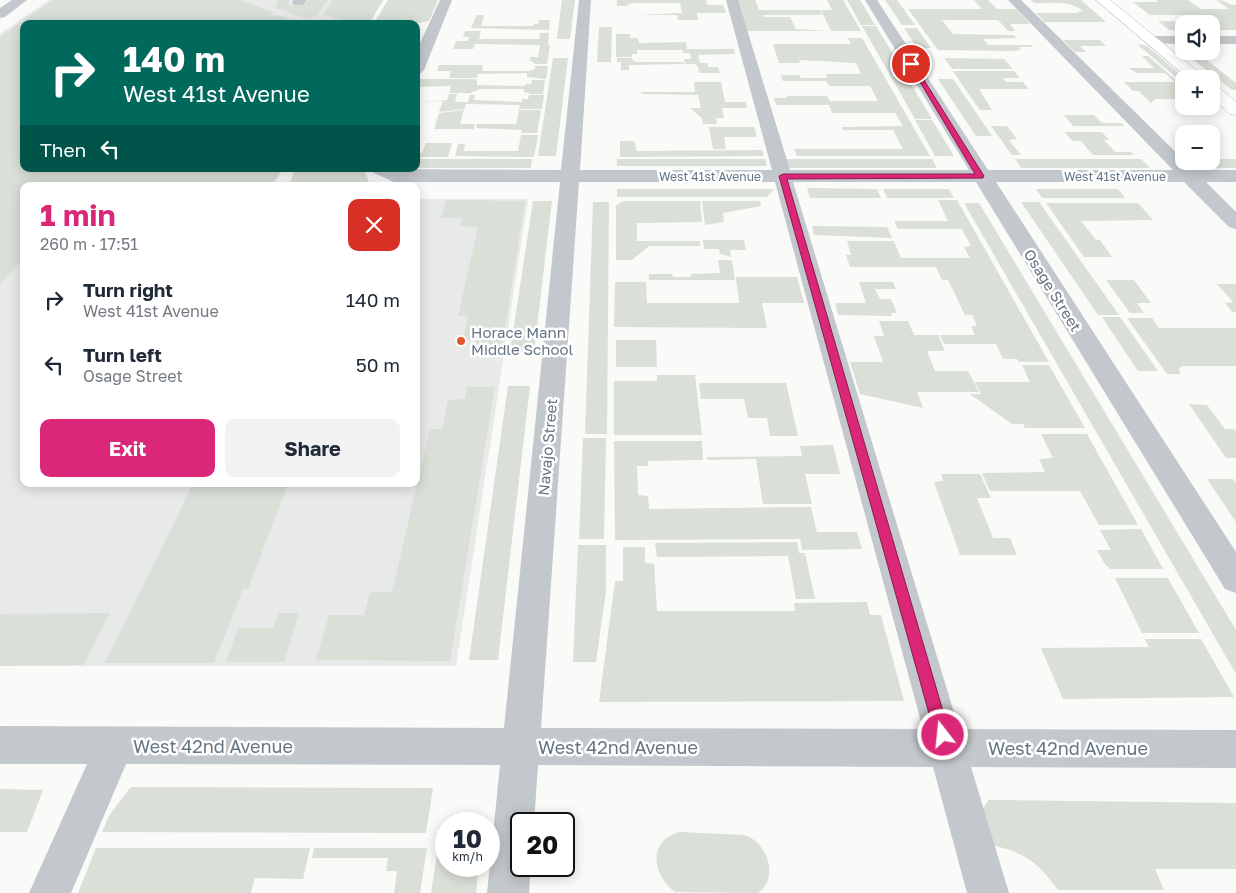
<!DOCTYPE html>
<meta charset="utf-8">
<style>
:root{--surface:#fff;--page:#f2f2f3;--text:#1f2937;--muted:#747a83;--accent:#db2777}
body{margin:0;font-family:"Golos Text",sans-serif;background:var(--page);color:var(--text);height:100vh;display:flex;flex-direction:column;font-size:19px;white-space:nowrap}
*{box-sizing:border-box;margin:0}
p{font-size:16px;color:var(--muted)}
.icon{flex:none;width:28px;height:28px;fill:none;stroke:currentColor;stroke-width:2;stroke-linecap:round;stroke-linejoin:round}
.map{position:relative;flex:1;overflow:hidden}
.drawer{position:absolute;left:20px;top:182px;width:400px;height:305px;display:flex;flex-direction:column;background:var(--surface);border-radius:10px;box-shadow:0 2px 12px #0003}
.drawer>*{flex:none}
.guide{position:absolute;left:20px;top:20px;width:400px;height:152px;border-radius:10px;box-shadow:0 2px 12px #0003;background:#00695c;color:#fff;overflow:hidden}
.fabs{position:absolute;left:1175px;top:15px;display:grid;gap:10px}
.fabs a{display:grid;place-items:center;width:45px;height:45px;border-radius:10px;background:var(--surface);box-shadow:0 2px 12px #0003;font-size:25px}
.speed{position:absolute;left:435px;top:812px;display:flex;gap:10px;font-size:25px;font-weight:700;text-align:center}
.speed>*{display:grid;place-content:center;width:65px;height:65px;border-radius:50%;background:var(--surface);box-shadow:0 2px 12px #0003;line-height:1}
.speed small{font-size:12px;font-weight:400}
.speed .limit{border:2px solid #111;border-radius:8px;background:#fff;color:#111}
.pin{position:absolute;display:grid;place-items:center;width:42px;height:42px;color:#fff;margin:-21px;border:2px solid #fff;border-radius:50%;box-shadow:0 1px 5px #0007}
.me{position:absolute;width:55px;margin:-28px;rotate:344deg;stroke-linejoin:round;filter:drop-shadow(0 0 4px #0008)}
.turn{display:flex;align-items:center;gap:18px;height:105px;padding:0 20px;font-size:22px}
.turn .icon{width:65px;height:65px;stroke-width:2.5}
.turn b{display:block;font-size:35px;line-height:42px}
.then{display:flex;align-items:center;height:48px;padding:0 20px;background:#0003;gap:10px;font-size:19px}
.round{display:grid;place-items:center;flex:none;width:52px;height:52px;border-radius:10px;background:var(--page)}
.headline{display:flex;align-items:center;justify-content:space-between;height:85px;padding:0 20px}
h1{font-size:30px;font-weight:700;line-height:38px;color:var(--accent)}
.button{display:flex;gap:10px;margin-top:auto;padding:10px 20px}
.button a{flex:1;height:58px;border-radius:10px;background:var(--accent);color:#fff;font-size:20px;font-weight:700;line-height:58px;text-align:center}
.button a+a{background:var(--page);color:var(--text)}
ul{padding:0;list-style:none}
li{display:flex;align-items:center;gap:15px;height:65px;padding:0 20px}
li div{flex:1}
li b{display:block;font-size:19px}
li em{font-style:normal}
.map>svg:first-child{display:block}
</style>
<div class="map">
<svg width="1236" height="893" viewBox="0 0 1236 893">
<rect width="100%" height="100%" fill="#fafaf8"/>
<polygon fill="#e8e9e9" points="49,0 383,0 369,24 24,24 24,169 283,169 273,186 24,186 24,484 416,484 416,199 528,199 456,666 0,666 0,34"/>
<g fill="#dadfd7">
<polygon points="53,0 239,0 274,12 270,16 277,15 306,24 24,24 24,169 283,169 271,186 24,186 24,258 0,284 0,37"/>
<path d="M279,0H290L287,4C294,8 304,6 309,0H328L317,15L308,19L276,8V4Z"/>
<polygon points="333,0 383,0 369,24 354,24 323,14"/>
<polygon points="388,0 438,0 429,21 419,23 374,23"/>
<polygon points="562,0 575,0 570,39 557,39"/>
<polygon points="617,0 706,0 707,5 723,5 726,13 697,13 698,20 678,20 677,15 637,15 682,13 680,3 634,3 628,4 628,6 617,6"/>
<polygon points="736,0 755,0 759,10 820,10 822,15 763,15 763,17 790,17 796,29 830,31 745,31"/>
<polygon points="827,0 843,0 861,31 831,31 821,10 832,10"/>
<polygon points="847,0 860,0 875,25 861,25"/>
<polygon points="885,0 897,0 915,25 902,25"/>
<polygon points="960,0 988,0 997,9 1016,9 1030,24 1010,24 1015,31 1008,31 998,20 942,20 953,34 1013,35 1017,38 983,39 988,45 1031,45 1033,47 1019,47 1021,50 1011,51 938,50 908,9 982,9 974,0"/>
<path d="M1031,0H1081L1106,22H1045L1036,13H1078V12L1083,11C1070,0 1052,3 1034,3Z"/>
<path d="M1156,0H1188L1201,9H1229L1216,0C1225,0 1229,5 1236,5V30H1211V24H1184V30H1169L1158,21L1189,22L1180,15H1150L1133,2H1158Z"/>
<polygon points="477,15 484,15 481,26 533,26 534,24 538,24 539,20 550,20 549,30 471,28"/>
<polygon points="862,26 876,26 932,119 915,119"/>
<polygon points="599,27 612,27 611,62 597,62"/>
<polygon points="904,28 917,28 931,48 917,48"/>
<polygon points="465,31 481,31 479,39 539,39 540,33 549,33 548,45 550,45 547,64 535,64 530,60 530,57 538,57 540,45 475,44 473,49 453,49 456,41 436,41 468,41 469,37 463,37"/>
<polygon points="616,34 630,34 630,38 638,38 639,43 686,42 687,49 734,49 735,54 698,55 700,63 707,63 708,67 718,67 720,73 699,73 698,66 695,64 685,64 684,59 691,59 690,53 683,53 683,50 637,50 637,54 632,54 632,57 616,57"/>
<polygon points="848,38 862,38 930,156 797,156 794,149 903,149 893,130 843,130 842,127 903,126 895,113 832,113 829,105 776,105 774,98 787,98 787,96 827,96 830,101 878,101 870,86 829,86 826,81 783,81 781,75 799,75 801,78 827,78 826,74 861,74 856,63 799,60 800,63 779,63 773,44 851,44"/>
<polygon points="1063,40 1100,40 1106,46 1080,46 1086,52 1075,52"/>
<polygon points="1137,44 1147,46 1186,79 1184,79 1184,84"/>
<polygon points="1184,46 1184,51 1195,51 1236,83 1236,90 1232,90 1177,47"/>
<polygon points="1142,56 1148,56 1184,87 1184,99 1155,99 1151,103 1139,91 1133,91 1124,82 1175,82 1165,73 1137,73 1128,68 1154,68"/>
<polygon points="553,58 568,58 556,156 538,156"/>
<polygon points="617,58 632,58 633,61 638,62 684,62 684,64 629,65 629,70 621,70 621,62 617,62"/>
<polygon points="944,58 1004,59 1013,69 952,69"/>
<polygon points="439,65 483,65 482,71 528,71 535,69 535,66 548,66 546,79 527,77 527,73 478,74 477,78 449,78 451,71 437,71"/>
<polygon points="953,71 1014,71 1020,78 1003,78 1006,82 1023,82 1029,89 965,89"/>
<polygon points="419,79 475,79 477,81 477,85 525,86 526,84 531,84 532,80 545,80 543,94 529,94 529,93 524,92 524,89 480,89 471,93 449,93 451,86 416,87"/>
<polygon points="938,79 953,79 992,136 976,136"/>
<polygon points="694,82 721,82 725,102 746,102 747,108 722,108 724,118 716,118 717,124 703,124 702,118 690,108 701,108 698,95 641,94 641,92 695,92"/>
<polygon points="965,89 979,89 992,110 980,110"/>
<polygon points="449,94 457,94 455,102 468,102 470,95 475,95 474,100 522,102 522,99 528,99 529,95 544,95 542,109 519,109 520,105 466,104 464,109 439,112 443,101 416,102 447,100"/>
<polygon points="464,110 460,124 475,124 474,129 434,129 439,113"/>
<polygon points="519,110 541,110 537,133 521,133 522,130 476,128 477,124 516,124"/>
<polygon points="1064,115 1094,115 1102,123 1122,123 1124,126 1073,126"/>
<polygon points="915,120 932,120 954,156 935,156"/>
<polygon points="991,126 1007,126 1017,139 1009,140 1021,155 1012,155"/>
<polygon points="709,127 754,127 757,137 724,137 726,149 713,149"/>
<polygon points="1065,132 1102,132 1109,140 1104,140 1115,152 1131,152 1134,155 1093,155 1081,141 1072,141"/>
<polygon points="521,135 538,135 534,157 455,156 458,144 465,144 464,151 518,151"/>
<polygon points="620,141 634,141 637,151 762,150 764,156 620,157"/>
<polygon points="426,143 452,143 448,157 416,157 416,153 422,153"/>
<polygon points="416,159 532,159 531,168 416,168"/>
<polygon points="617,159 765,159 767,166 617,166"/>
<polygon points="783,159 932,159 937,168 790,168 785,166"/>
<polygon points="1015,159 1141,159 1150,168 1021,168"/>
<polygon points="1211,159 1236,159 1236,168 1192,168 1185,161 1211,161"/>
<polygon points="295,169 364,169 370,185 419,186 417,195 416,186 289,186"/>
<polygon points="807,188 877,189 881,198 810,198"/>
<polygon points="617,189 774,189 767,197 617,197"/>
<polygon points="883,189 949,189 954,198 887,198"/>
<polygon points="1036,189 1118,189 1125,198 1042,198"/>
<polygon points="446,200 525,201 502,347 475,347 476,340 463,340 468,316 458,316 478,227 460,226 462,218 441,218"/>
<polygon points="938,200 957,200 1049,362 1019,362 1017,359 1003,359 996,344 944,344 940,335 975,335 971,326 977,326 972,315 965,315 948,280 942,280 936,267 850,267 846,255 851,255 847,241 894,241 901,258 970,258 964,247 971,246 962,229 898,229 894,221 948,221"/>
<polygon points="533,201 552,201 534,352 510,352"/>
<polygon points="624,201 700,201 702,222 637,223 637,241 700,241 700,246 649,246 632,260 616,260 616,205"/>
<polygon points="702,201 760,201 761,206 723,213 724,222 705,225"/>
<polygon points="593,202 609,202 607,434 585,434"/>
<polygon points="1021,202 1039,202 1119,315 1098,315"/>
<polygon points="964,203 979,203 1236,630 1236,674"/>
<polygon points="1046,203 1138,203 1153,220 1081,221 1096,240 1100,240 1112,257 1084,257"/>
<polygon points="812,226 887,227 892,238 814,235"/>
<polygon points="703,240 744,240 746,250 730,250 731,257 720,254 719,249 704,249"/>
<polygon points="718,260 732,260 735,280 649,280 649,274 672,274 673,277 691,277 691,274 720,273"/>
<polygon points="736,277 797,277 804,303 762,303 767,328 614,327 615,282 646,282 647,303 739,303"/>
<polygon points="1106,280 1134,280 1151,303 1137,303 1144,313 1130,313"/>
<polygon points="859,282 893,282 896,289 875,289 880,299 891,299 897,313 891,313 892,316 838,315 835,303 866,303"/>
<polygon points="1217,284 1236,284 1236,312 1232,312 1225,303 1233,302"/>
<polygon points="1102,317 1120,317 1158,371 1138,371"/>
<polygon points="1152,318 1159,328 1236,328 1236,366 1183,366 1179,368 1180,374 1167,374 1127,318"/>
<polygon points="879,321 908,321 914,335 938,335 945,351 927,351 935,371 968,371 979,392 917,392 923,408 860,394 850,362 883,362 874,336 884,336"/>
<polygon points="616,340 656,340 657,367 616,367"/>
<polygon points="1022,365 1049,365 1085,428 1025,428 1023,424 1012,424 970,394 981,394 975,382 1030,382"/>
<polygon points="657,375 695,375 702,435 614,435 614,381 657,381"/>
<polygon points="699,383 786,383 798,436 770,436 767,418 748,418 744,399 701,399"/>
<polygon points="508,386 530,386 498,660 469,660"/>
<polygon points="467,387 495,387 450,661 316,660 329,615 364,615 370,592 392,592 430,429 442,429 448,400 465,399"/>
<polygon points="1189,404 1207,405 1225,429 1234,429 1236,431 1236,458 1226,458"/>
<polygon points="1041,434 1087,434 1138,525 1099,525 1080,491 990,491 982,473 1045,472 1039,459 1053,458"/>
<polygon points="583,438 606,438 604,539 579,539"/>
<polygon points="614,441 702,441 703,460 648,461 648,466 637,466 638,495 648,496 649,509 811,507 817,532 857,532 862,549 802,550 800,539 615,540"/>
<polygon points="833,445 840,474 805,474 812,504 763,504 756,459 707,460 707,457 802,456 800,446"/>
<polygon points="941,474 980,474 991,498 977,498 993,538 1010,538 1017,555 960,555 934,482 943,481"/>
<polygon points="1207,479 1233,479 1236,484 1236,522"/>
<polygon points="193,484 288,484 248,589 243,589 214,663 105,663"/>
<polygon points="1141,529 1163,569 1110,569 1108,566 1106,566 1097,550 1111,550 1100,530"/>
<polygon points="797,542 799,553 805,553 815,599 796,599 788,556 657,557 655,543"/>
<polygon points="578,545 606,545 606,591 596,662 573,662"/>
<polygon points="623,547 645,547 645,563 654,564 657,611 795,611 794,603 867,602 870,615 881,615 904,701 599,702 615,581 623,581"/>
<polygon points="1115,578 1168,578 1199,633 1142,633"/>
<polygon points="110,613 84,665 0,666 0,614"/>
<polygon points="278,613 299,613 284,662 226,662 238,628 273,628"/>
<polygon points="1145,639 1201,639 1234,697 1063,699 1041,648 1149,647"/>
<polygon points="131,787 433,788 426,833 102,832 110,814"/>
<polygon points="0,789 43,790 27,832 0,832"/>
<path d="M988,800L1236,803V869H1155L1164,890H1058C1035,858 1022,852 984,843L977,820Z"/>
<path d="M680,832L745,835C767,843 780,877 758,893L675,892C652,875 647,840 680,832Z"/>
<polygon points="96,848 310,848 303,879 255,878 251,893 78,893"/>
<polygon points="314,848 427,848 420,893 394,893 397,871 386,871 388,858 312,858"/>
<polygon points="438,848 446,848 446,866 479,866 476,893 431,893"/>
</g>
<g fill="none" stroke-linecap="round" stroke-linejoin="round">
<defs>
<g id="major">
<polygon points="1096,0 1110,0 1207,79 1189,79"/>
<polygon points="1211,84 1217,86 1236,102 1236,115 1230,114 1211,97"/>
</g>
</defs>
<use href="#major" stroke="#b5babe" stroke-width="1"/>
<g fill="#c3c8cc" fill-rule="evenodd">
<polygon points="12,0 27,0 5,17 0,18 0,8"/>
<path d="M294,0H307C304,5 301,6 294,5L292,2Z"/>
<polygon points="440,0 452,0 424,70 421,73 416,75 416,52"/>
<path d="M579,0H591L580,170H772L726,0H738L790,170H969L865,0H877L988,170H1173L1008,0H1021L1194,170H1236V182H1206L1236,212V229L1229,227L1184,182H996L1236,552V593L1225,589L976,182H793L959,729L1236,730V768L971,767L1009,893H967L933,767L538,765L534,824H521V866H531L529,893H487L500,765L126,764L71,893H29L87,764H0V726L504,728L560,182H394L374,173L372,169L561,170ZM579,182H775L923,729L541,728Z"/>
<polygon points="1151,36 1184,36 1184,44 1146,43 1144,40 1146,37"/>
<rect x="1211" y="36" width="25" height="8"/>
</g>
<use href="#major" fill="#fff" fill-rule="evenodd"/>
</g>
<polygon fill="#db2777" stroke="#8e194d" points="908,62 914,64 984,176 983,178 787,179 950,735 948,740 943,743 937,740 935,735 779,176 783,174 975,174"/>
<circle fill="#e4572e" stroke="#fff" stroke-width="2" cx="461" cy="341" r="5"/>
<g text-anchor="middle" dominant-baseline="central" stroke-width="5" stroke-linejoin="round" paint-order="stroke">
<g font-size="12" fill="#657683" stroke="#fff">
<text x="710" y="176">West 41st Avenue</text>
<text x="1115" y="176">West 41st Avenue</text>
</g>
<g font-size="15" fill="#657683" stroke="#fff">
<text transform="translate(1053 290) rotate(58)">Osage Street</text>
<text transform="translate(547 447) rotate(-85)">Navajo Street</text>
</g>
<g font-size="15" fill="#657683" stroke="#fff" text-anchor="start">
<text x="471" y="332">Horace Mann<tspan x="471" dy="17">Middle School</tspan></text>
</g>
<g font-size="18" fill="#657683" stroke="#fff">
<text x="213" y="746">West 42nd Avenue</text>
<text x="618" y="747">West 42nd Avenue</text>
<text x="1068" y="748">West 42nd Avenue</text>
</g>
</g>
</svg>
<div class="fabs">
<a><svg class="icon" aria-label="sound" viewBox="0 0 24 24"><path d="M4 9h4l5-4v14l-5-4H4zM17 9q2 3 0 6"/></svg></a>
<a>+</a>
<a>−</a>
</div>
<div class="speed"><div>10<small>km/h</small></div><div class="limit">20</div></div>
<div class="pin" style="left:911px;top:64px;background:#d93025"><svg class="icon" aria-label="arrive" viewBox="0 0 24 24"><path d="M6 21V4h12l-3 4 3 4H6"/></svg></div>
<svg class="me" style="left:943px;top:735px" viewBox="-20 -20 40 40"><circle r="17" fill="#db2777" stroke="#fff" stroke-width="3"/><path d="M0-11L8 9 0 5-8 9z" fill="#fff"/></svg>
<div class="guide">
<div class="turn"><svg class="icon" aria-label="right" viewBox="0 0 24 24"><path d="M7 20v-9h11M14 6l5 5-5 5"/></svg><div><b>140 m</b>West 41st Avenue</div></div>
<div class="then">Then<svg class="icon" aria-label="left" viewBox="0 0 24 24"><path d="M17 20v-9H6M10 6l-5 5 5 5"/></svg></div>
</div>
<section class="drawer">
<div class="headline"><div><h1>1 min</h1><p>260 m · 17:51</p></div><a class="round" style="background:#d93025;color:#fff"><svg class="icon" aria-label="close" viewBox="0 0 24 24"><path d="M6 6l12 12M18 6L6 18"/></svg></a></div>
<ul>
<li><svg class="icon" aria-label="right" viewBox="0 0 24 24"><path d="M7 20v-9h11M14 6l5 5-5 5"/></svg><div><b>Turn right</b><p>West 41st Avenue</p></div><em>140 m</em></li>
<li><svg class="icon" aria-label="left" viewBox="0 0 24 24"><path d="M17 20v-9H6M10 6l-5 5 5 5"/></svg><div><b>Turn left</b><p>Osage Street</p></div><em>50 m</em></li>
</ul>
<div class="button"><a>Exit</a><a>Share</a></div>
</section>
</div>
